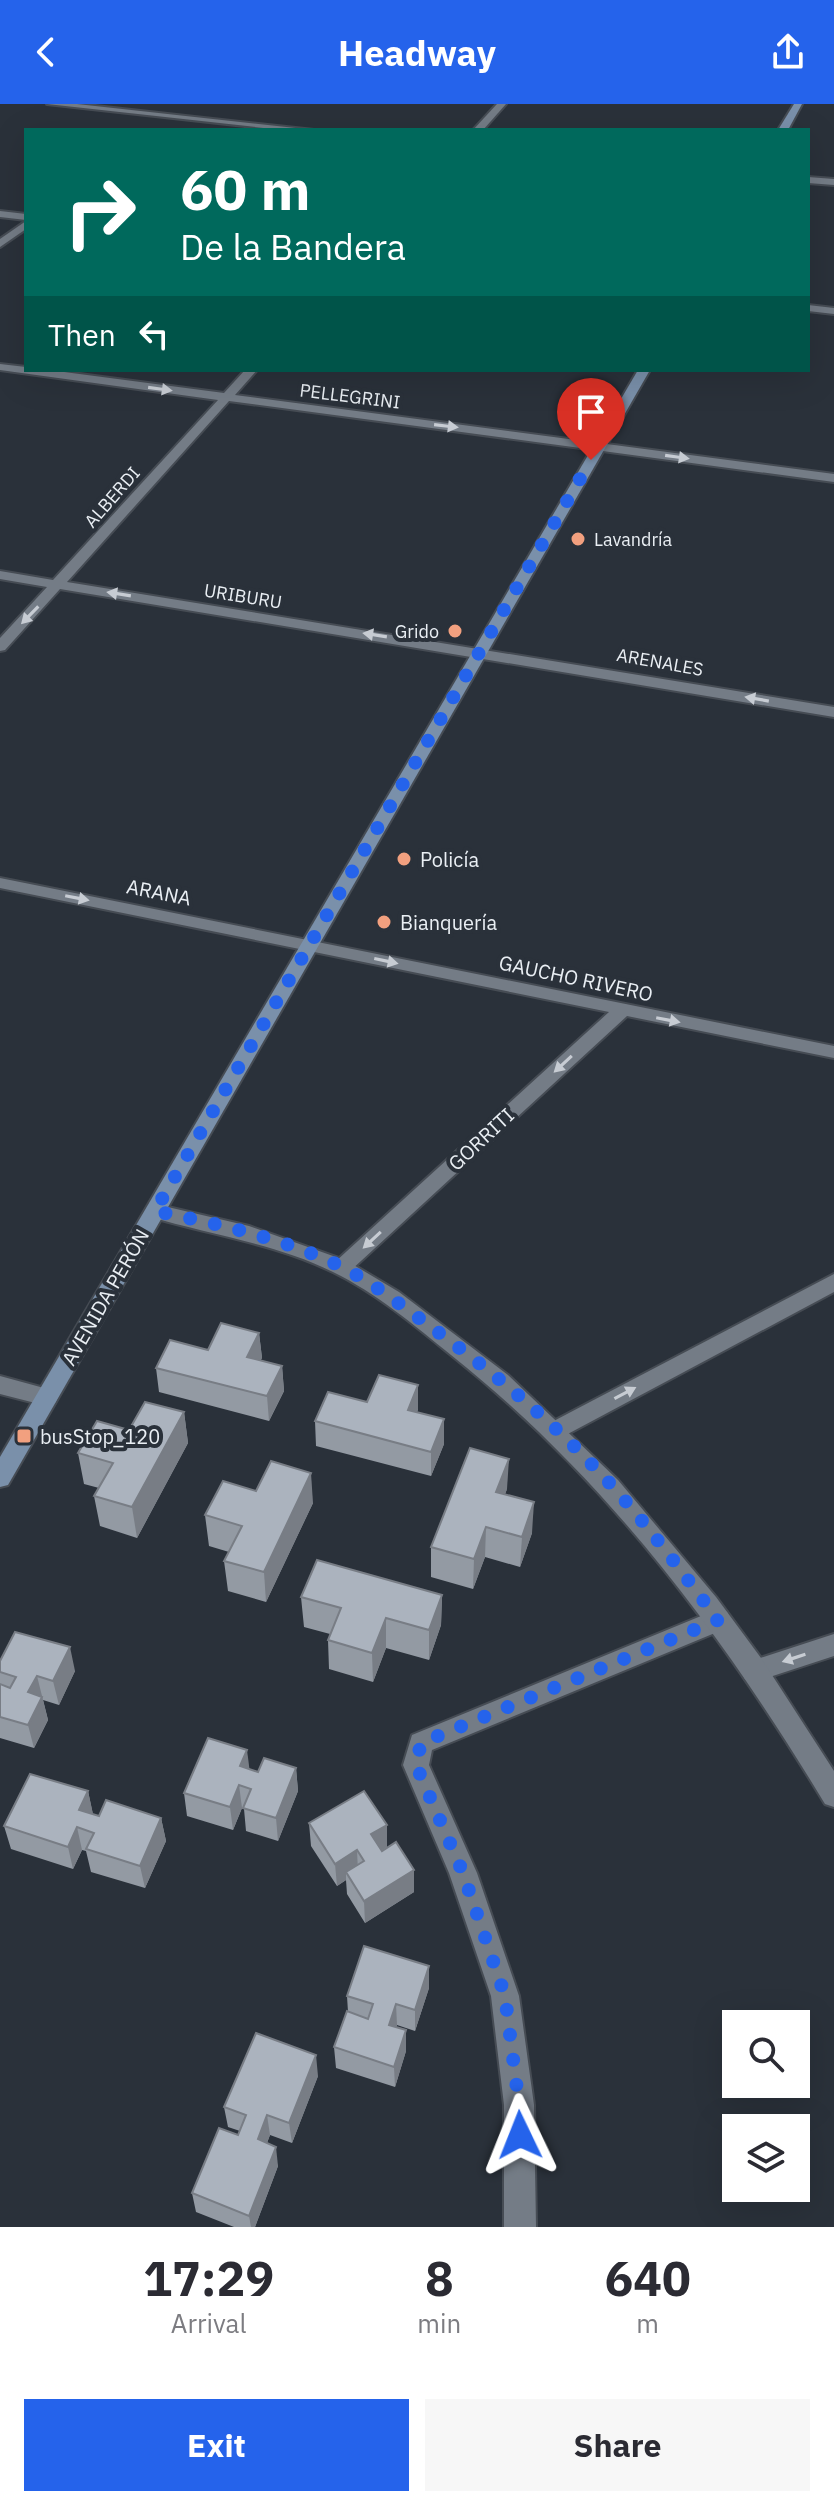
<!DOCTYPE html>
<meta charset="utf-8">
<style>
:root{--surface:#fff;--page:#f7f7f7;--text:#2b2b33;--muted:#7c7c81;--accent:#2563eb}
body{margin:0;font-family:"IBM Plex Sans",sans-serif;background:var(--page);color:var(--text);height:100vh;display:flex;flex-direction:column;font-size:30px;white-space:nowrap}
*{box-sizing:border-box;margin:0}
p{font-size:26px;color:var(--muted)}
.icon{flex:none;width:44px;height:44px;fill:none;stroke:currentColor;stroke-width:2;stroke-linecap:round;stroke-linejoin:round}
.map{position:relative;height:2123px;overflow:hidden}
.drawer{display:flex;flex-direction:column;background:var(--surface);flex:1}
.drawer>*{flex:none}
.hud{position:absolute;left:24px;top:24px;width:786px;height:244px;border-radius:0px;box-shadow:0 8px 32px #0002;background:#00695c;color:#fff;overflow:hidden}
.buttons{position:absolute;left:722px;top:1906px;display:grid;gap:16px}
.buttons a{display:grid;place-items:center;width:88px;height:88px;border-radius:0px;background:var(--surface);box-shadow:0 8px 32px #0002;font-size:40px}
.pin{position:absolute;display:grid;place-items:center;width:68px;height:68px;color:#fff;margin:-82px -34px;border-radius:50% 50% 50% 0;rotate:-45deg;box-shadow:0 0 8px #0007}
.pin .icon{rotate:45deg}
.me{position:absolute;width:88px;margin:-44px;rotate:358deg;stroke-linejoin:round;filter:drop-shadow(0 0 6px #0008)}
.turn{display:flex;align-items:center;gap:28px;height:168px;padding:0 24px;font-size:36px}
.turn .icon{width:104px;height:104px;stroke-width:2.5}
.turn b{display:block;font-size:56px;line-height:68px}
.then{display:flex;align-items:center;height:76px;padding:0 24px;background:#0003;gap:16px;font-size:30px}
.eta{display:flex;justify-content:space-evenly;align-items:center;height:136px;text-align:center}
.eta b{font-size:48px;font-weight:700;line-height:56px}
.action{display:flex;gap:16px;margin-top:auto;padding:16px 24px}
.action a{flex:1;height:92px;border-radius:0px;background:var(--accent);color:#fff;font-size:32px;font-weight:700;line-height:92px;text-align:center}
.action a+a{background:var(--page);color:var(--text)}
header{display:flex;justify-content:space-between;align-items:center;height:104px;padding:0 24px;background:var(--accent);color:#fff;font-size:36px;font-weight:700}
.map>svg:first-child{display:block}
</style>
<header><svg class="icon" aria-label="back" viewBox="0 0 24 24"><path d="M15 5l-7 7 7 7"/></svg>Headway<svg class="icon" aria-label="share" viewBox="0 0 24 24"><path d="M12 15V3M7 8l5-5 5 5M5 13v7h14v-7"/></svg></header>
<div class="map">
<svg width="834" height="2123" viewBox="0 0 834 2123">
<rect width="100%" height="100%" fill="#2a313a"/>
<g fill="none" stroke-linecap="round" stroke-linejoin="round">
<defs>
<g id="minor">
<polygon points="47,0 77,0 314,26 282,26"/>
<polygon points="497,0 506,0 483,26 473,26"/>
<polygon points="808,73 834,75 834,81 808,79"/>
<polygon points="0,107 26,110 26,116 0,113"/>
<polygon points="26,117 26,125 0,143 0,135"/>
<polygon points="808,201 834,204 834,210 808,207"/>
<polygon points="0,260 26,263 26,266 49,266 224,289 245,266 257,266 235,291 834,370 834,378 229,297 67,478 834,603 834,613 60,485 5,546 0,547 0,534 47,483 0,475 0,467 53,476 218,296 0,266"/>
<polygon points="0,774 834,942 834,954 627,912 349,1168 335,1168 331,1163 335,1158 609,908 0,784"/>
<polygon points="834,1170 834,1188 564,1332 556,1335 548,1332 545,1326 548,1320"/>
<polygon points="0,1272 55,1287 58,1293 55,1299 47,1302 0,1290"/>
<polygon points="718,1505 727,1508 730,1516 727,1524 432,1646 429,1661 477,1769 519,1892 534,2001 536,2123 504,2123 504,2001 491,1892 449,1769 403,1661 412,1631"/>
<polygon points="834,1530 834,1552 754,1578 745,1575 741,1567 745,1559"/>
</g>
<path id="tertiary" d="M155,1100L249,1122L347,1157L399,1188L508,1271L618,1376L716,1493L761,1554L834,1667V1703L825,1700C723,1531 607,1375 451,1251C414,1221 376,1189 333,1168C274,1139 210,1131 148,1112L145,1107L148,1102Z"/>
<g id="secondary">
<polygon points="794,0 802,0 788,26 778,26"/>
<polygon points="638,266 650,266 8,1381 0,1383 0,1353"/>
</g>
</defs>
<use href="#minor" stroke="#464c54" stroke-width="4"/>
<use href="#tertiary" stroke="#464c54" stroke-width="4"/>
<use href="#secondary" stroke="#464c54" stroke-width="4"/>
<use href="#minor" fill="#747c86" fill-rule="evenodd"/>
<use href="#tertiary" fill="#747c86" fill-rule="evenodd"/>
<use href="#secondary" fill="#7a90aa" fill-rule="evenodd"/>
</g>
<g fill="#939aa3">
<polygon points="259,1229 262,1254 260,1256 282,1262 284,1287 269,1317 159,1288 156,1264"/>
<polygon points="418,1281 418,1305 417,1309 444,1315 444,1340 431,1372 316,1342 315,1317"/>
<polygon points="184,1308 188,1339 137,1434 100,1422 94,1392 99,1384 84,1380 78,1349 129,1326"/>
<polygon points="507,1385 505,1390 532,1429 520,1463 485,1453 473,1485 431,1473 431,1443"/>
<polygon points="256,1387 313,1399 266,1498 228,1487 224,1457 229,1448 209,1442 205,1411"/>
<polygon points="442,1491 441,1521 429,1556 386,1544 373,1578 329,1565 328,1536 330,1530 304,1523 301,1493"/>
<polygon points="0,1557 75,1567 59,1601 43,1596 48,1616 34,1644 0,1634"/>
<polygon points="296,1664 298,1687 278,1737 246,1727 244,1705 242,1704 233,1726 187,1712 184,1689 249,1665 258,1668"/>
<polygon points="88,1687 93,1711 99,1712 161,1714 166,1737 145,1784 91,1768 86,1747 82,1746 73,1765 11,1745 4,1722"/>
<polygon points="309,1719 387,1743 414,1788 365,1819 347,1790 346,1776 337,1782 311,1742"/>
<polygon points="429,1884 415,1927 397,1921 396,1923 406,1926 406,1947 395,1983 336,1964 334,1943 348,1908 347,1892"/>
<polygon points="318,1972 292,2039 270,2031 267,2039 278,2062 255,2123 234,2123 196,2108 192,2089 238,2031 240,2027 228,2023 224,2003"/>
</g>
<g fill="#787d85">
<polygon points="259,1229 262,1254 250,1278 247,1253"/>
<polygon points="282,1262 284,1287 269,1317 267,1292"/>
<polygon points="418,1281 418,1305 408,1331 408,1306"/>
<polygon points="184,1308 188,1339 137,1434 132,1403"/>
<polygon points="444,1315 444,1340 431,1372 431,1348"/>
<polygon points="509,1355 507,1385 495,1418 496,1388"/>
<polygon points="311,1369 313,1399 266,1498 264,1468"/>
<polygon points="534,1398 532,1429 520,1463 522,1433"/>
<polygon points="486,1423 485,1453 473,1485 474,1455"/>
<polygon points="442,1491 441,1521 429,1556 429,1526"/>
<polygon points="386,1514 386,1544 373,1578 372,1549"/>
<polygon points="70,1543 75,1567 59,1601 53,1577"/>
<polygon points="37,1572 48,1616 34,1644 28,1621 28,1588"/>
<polygon points="247,1646 250,1669 240,1662"/>
<polygon points="296,1664 298,1687 278,1737 276,1714"/>
<polygon points="239,1681 242,1704 233,1726 230,1703"/>
<polygon points="88,1687 93,1710 86,1726 79,1706"/>
<polygon points="161,1714 166,1737 145,1784 140,1762"/>
<polygon points="387,1721 387,1743 371,1753 371,1730"/>
<polygon points="77,1723 82,1746 73,1765 68,1743"/>
<polygon points="357,1746 358,1768 346,1768 346,1776 337,1782 335,1760"/>
<polygon points="414,1766 414,1788 365,1819 364,1797"/>
<polygon points="429,1862 429,1884 415,1927 415,1906"/>
<polygon points="396,1900 397,1921 390,1942 389,1921"/>
<polygon points="406,1926 406,1947 395,1983 394,1963"/>
<polygon points="316,1951 318,1972 292,2039 289,2019"/>
<polygon points="267,2011 270,2031 261,2054 258,2035"/>
<polygon points="276,2043 278,2062 255,2123 251,2123 249,2112"/>
</g>
<g fill="#abb3be" stroke="#787d85" stroke-width="2">
<polygon points="221,1219 259,1229 247,1253 282,1262 267,1292 156,1264 170,1236 208,1246"/>
<polygon points="379,1271 418,1281 408,1306 444,1315 431,1348 315,1317 328,1288 367,1298"/>
<polygon points="145,1298 184,1308 132,1403 94,1392 113,1359 78,1349 97,1317 129,1326"/>
<polygon points="470,1344 509,1355 496,1388 534,1398 522,1433 486,1423 474,1455 431,1443"/>
<polygon points="271,1357 311,1369 264,1468 224,1457 242,1422 205,1411 223,1377 256,1387"/>
<polygon points="317,1456 442,1491 429,1526 386,1514 372,1549 328,1536 341,1504 301,1493"/>
<polygon points="15,1528 70,1543 53,1577 37,1572 28,1588 42,1593 28,1621 0,1613 0,1580 10,1584 16,1573 0,1568 0,1557"/>
<polygon points="208,1634 247,1646 240,1662 258,1668 264,1654 296,1664 276,1714 243,1704 251,1685 239,1681 230,1703 184,1689"/>
<polygon points="30,1670 88,1687 79,1706 99,1712 106,1696 161,1714 140,1762 86,1745 94,1729 77,1723 68,1743 4,1722"/>
<polygon points="364,1687 387,1721 371,1730 382,1747 396,1738 414,1766 364,1797 346,1768 364,1757 357,1746 335,1760 309,1719"/>
<polygon points="364,1842 429,1862 415,1906 396,1900 389,1921 406,1926 394,1963 334,1943 347,1907 368,1915 373,1900 347,1892"/>
<polygon points="256,1929 316,1951 289,2019 267,2011 258,2035 276,2043 249,2112 192,2089 219,2024 238,2031 246,2011 224,2003"/>
</g>
<defs><path id="oneway-solid" d="M-6-.8H1V-3.2L6.5 0L1 3.2V.8H-6Z" transform="scale(2)"/></defs>
<g fill="#c7ccd3">
<use href="#oneway-solid" transform="translate(160 285) rotate(8)"/>
<use href="#oneway-solid" transform="translate(446 322) rotate(7)"/>
<use href="#oneway-solid" transform="translate(677 353) rotate(8)"/>
<use href="#oneway-solid" transform="translate(119 490) rotate(-171)"/>
<use href="#oneway-solid" transform="translate(30 511) rotate(134)"/>
<use href="#oneway-solid" transform="translate(375 531) rotate(-171)"/>
<use href="#oneway-solid" transform="translate(757 595) rotate(-170)"/>
<use href="#oneway-solid" transform="translate(77 794) rotate(11)"/>
<use href="#oneway-solid" transform="translate(386 857) rotate(12)"/>
<use href="#oneway-solid" transform="translate(668 916) rotate(11)"/>
<use href="#oneway-solid" transform="translate(563 960) rotate(137)"/>
<use href="#oneway-solid" transform="translate(372 1136) rotate(137)"/>
<use href="#oneway-solid" transform="translate(625 1289) rotate(-28)"/>
<use href="#oneway-solid" transform="translate(794 1554) rotate(162)"/>
</g>
<g fill="none" stroke-linecap="round" stroke-linejoin="round">
<path stroke="#2563eb" stroke-width="14" stroke-dasharray="0 25.2" d="M520,2031L519,2001L505,1892L463,1769L416,1661L421,1639L718,1516C684,1471 651,1425 613,1383C559,1323 496,1270 431,1223C402,1202 372,1178 340,1162C282,1134 218,1120 155,1107L591,356"/>
</g>
<g fill="#f2a07f" stroke="#2a313a" stroke-width="3">
<circle cx="578" cy="435" r="8"/>
<circle cx="455" cy="527" r="8"/>
<circle cx="404" cy="755" r="8"/>
<circle cx="384" cy="818" r="8"/>
<rect x="16" y="1324" width="16" height="16" rx="4"/>
</g>
<g text-anchor="middle" dominant-baseline="central" stroke-width="8" stroke-linejoin="round" paint-order="stroke">
<g font-size="18" fill="#eaeff4" stroke="#2a313a">
<text transform="translate(350 292) rotate(7)">PELLEGRINI</text>
<text transform="translate(112 393) rotate(-49)">ALBERDI</text>
<text transform="translate(243 492) rotate(9)">URIBURU</text>
<text transform="translate(660 558) rotate(10)">ARENALES</text>
</g>
<g font-size="18" fill="#eaeff4" stroke="#2a313a" text-anchor="start">
<text x="594" y="435">Lavandría</text>
<text x="439" y="527" text-anchor="end">Grido</text>
</g>
<g font-size="20" fill="#eaeff4" stroke="#2a313a" text-anchor="start">
<text x="420" y="755">Policía</text>
<text x="400" y="818">Bianquería</text>
<text x="40" y="1332">busStop_120</text>
</g>
<g font-size="20" fill="#eaeff4" stroke="#2a313a">
<text transform="translate(159 788) rotate(11)">ARANA</text>
<text transform="translate(576 874) rotate(12)">GAUCHO RIVERO</text>
<text transform="translate(481 1035) rotate(-43)">GORRITI</text>
<text transform="translate(105 1193) rotate(-60)">AVENIDA PERÓN</text>
</g>
</g>
</svg>
<div class="buttons">
<a><svg class="icon" aria-label="search" viewBox="0 0 24 24"><circle cx="10" cy="10" r="6"/><path d="M15 15l6 6"/></svg></a>
<a><svg class="icon" aria-label="layers" viewBox="0 0 24 24"><path d="M12 4l9 5-9 5-9-5zM3 14l9 5 9-5"/></svg></a>
</div>
<div class="pin" style="left:591px;top:356px;background:#d93025"><svg class="icon" aria-label="arrive" viewBox="0 0 24 24"><path d="M6 21V4h12l-3 4 3 4H6"/></svg></div>
<svg class="me" style="left:520px;top:2031px" viewBox="-20 -20 40 40"><path d="M0-17L14 15 0 8-14 15z" fill="#2563eb" stroke="#fff" stroke-width="4"/></svg>
<div class="hud">
<div class="turn"><svg class="icon" aria-label="right" viewBox="0 0 24 24"><path d="M7 20v-9h11M14 6l5 5-5 5"/></svg><div><b>60 m</b>De la Bandera</div></div>
<div class="then">Then<svg class="icon" aria-label="left" viewBox="0 0 24 24"><path d="M17 20v-9H6M10 6l-5 5 5 5"/></svg></div>
</div>
</div>
<section class="drawer">
<div class="eta">
<div><b>17:29</b><p>Arrival</p></div>
<div><b>8</b><p>min</p></div>
<div><b>640</b><p>m</p></div>
</div>
<div class="action"><a>Exit</a><a>Share</a></div>
</section>
